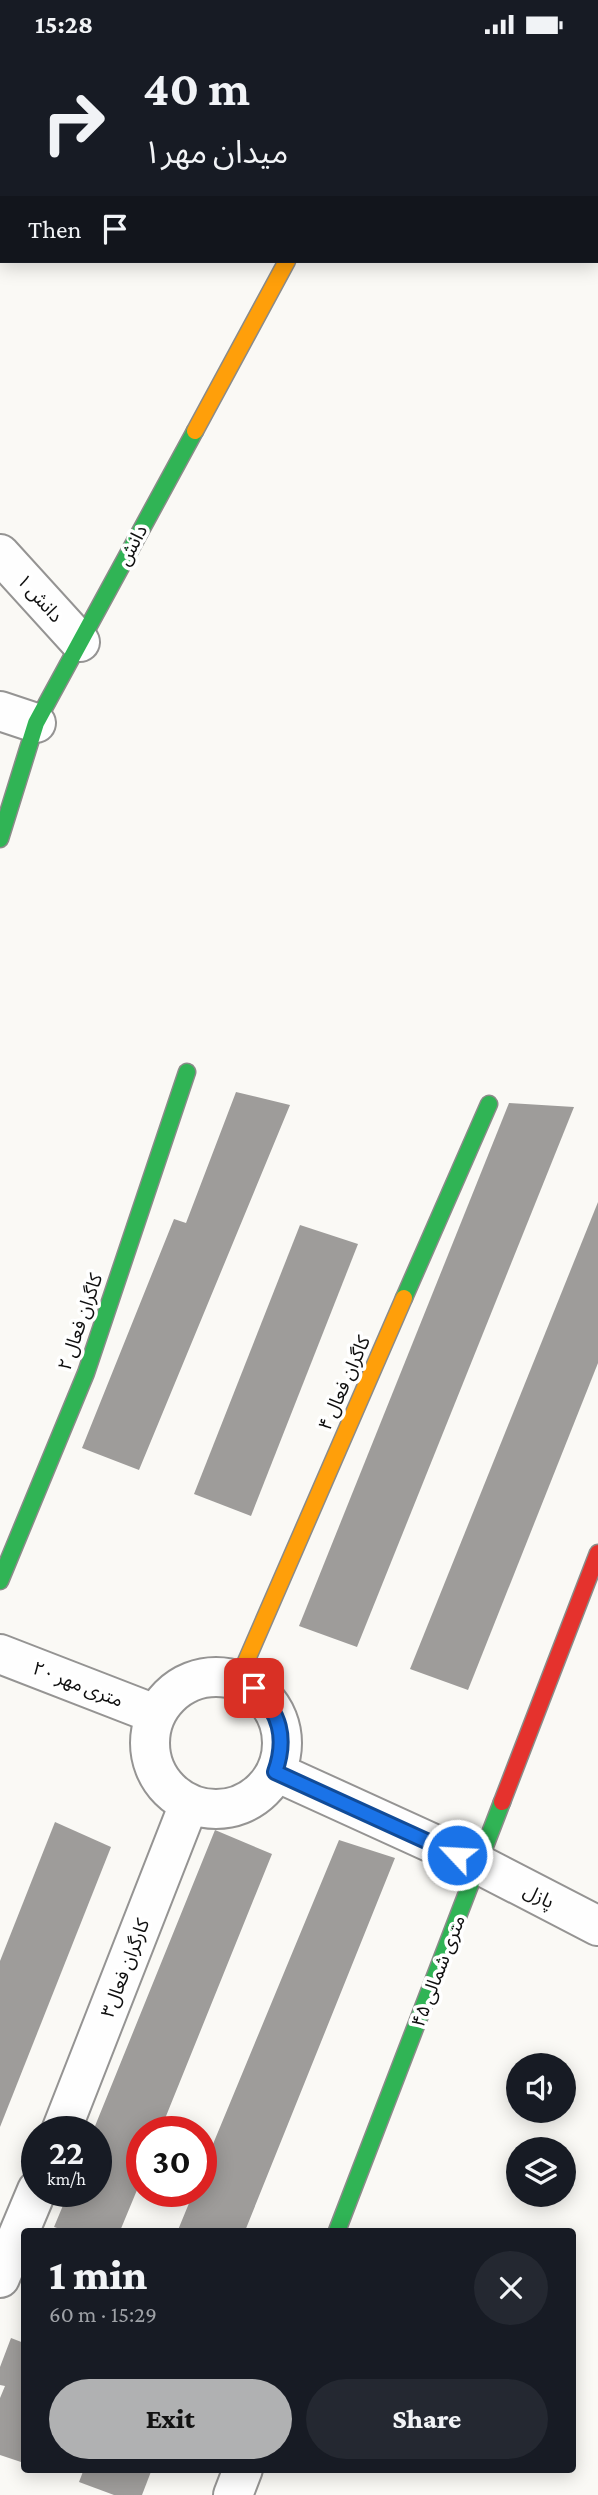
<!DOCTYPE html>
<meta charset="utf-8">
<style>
:root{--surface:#171b24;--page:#242831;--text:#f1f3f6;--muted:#9ea1a6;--accent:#b0b1b2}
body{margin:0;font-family:"Crimson Pro","Noto Sans Arabic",serif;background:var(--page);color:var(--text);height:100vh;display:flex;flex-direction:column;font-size:26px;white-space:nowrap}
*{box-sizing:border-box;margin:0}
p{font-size:23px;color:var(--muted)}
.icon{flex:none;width:38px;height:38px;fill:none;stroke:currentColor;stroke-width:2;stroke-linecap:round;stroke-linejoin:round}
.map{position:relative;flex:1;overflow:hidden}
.panel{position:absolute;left:21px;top:2179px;width:555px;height:245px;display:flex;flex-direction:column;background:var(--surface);border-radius:7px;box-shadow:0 4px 18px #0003}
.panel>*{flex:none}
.banner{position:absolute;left:0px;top:0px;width:598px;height:214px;box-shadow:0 4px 18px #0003;background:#171b24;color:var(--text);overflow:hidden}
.controls{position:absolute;left:506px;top:2004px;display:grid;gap:14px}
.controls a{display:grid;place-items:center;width:70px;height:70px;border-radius:50%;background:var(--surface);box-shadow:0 4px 18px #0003;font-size:35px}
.speed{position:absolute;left:21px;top:2067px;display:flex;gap:14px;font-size:35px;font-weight:700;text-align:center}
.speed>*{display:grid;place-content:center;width:91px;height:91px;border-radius:50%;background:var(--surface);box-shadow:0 4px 18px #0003;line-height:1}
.speed small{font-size:18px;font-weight:400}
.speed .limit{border:10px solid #d22;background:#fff;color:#111}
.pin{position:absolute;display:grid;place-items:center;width:60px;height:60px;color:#fff;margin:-30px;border-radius:14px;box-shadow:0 4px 10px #0006}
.me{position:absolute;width:77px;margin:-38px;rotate:295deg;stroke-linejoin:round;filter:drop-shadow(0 0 5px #0008)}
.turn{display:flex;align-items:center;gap:24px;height:147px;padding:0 28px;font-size:32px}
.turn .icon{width:91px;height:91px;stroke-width:2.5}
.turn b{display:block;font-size:49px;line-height:60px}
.then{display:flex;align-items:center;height:66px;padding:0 28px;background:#0003;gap:14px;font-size:26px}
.round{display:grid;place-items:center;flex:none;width:74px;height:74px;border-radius:37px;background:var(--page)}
.summary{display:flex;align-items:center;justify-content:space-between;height:119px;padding:0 28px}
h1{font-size:42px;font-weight:800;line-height:52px}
.button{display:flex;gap:14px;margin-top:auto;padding:14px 28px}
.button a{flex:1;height:80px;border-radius:42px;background:var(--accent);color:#111;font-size:28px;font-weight:800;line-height:80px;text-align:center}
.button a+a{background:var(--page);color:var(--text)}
.status{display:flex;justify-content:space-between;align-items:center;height:49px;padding:0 35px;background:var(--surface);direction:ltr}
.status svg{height:19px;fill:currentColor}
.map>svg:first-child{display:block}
</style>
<div class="status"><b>15:28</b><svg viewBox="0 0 49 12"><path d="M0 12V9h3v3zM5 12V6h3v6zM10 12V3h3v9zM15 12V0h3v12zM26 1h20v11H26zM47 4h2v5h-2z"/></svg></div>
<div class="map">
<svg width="598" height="2446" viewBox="0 0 598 2446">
<rect width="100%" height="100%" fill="#faf9f5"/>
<g fill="#9e9c9a">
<polygon points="236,1043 290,1056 139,1421 82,1399 174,1170 186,1174"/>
<polygon points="509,1054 574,1058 357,1598 299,1577"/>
<polygon points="598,1153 598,1314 468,1641 410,1620"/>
<polygon points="300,1176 358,1195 251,1467 194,1445"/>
<polygon points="55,1773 111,1798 0,2078 0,1912"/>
<polygon points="215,1781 272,1805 160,2082 142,2082 142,2129 120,2182 66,2182 54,2178 69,2142 96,2142 96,2082 93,2082"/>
<polygon points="339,1791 395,1809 245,2182 181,2182 178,2181 194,2142 201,2142 201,2124"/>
<polygon points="11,2289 24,2294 24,2414 0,2406 0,2349 5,2337 0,2336 0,2318"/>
<polygon points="84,2420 152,2420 142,2446 114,2446 79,2433"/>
</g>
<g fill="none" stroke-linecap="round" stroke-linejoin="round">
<defs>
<g id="street">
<polyline points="401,2 402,0"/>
<polyline points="0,505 80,593"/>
<polyline points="0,662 36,674"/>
<polyline points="0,1605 155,1665"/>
<circle cx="216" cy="1694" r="66"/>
<polyline points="276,1723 480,1816 598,1877"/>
<polyline points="61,2082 189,1755"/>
<polyline points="0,2229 37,2141"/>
<polyline points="233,2446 243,2420"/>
</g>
<g id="fast">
<polyline points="0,790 36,674 195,382"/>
<polyline points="404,1249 489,1055"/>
<polyline points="0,1532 86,1324 187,1023"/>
<polyline points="337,2182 502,1753"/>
</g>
<g id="slow">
<polyline points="195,382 287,212"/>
<polyline points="238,1631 404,1249"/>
</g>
<polyline id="jam" points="502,1753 598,1504"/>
</defs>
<use href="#street" stroke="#959493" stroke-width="42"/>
<use href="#fast" stroke="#8b8b89" stroke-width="19"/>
<use href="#slow" stroke="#8b8b89" stroke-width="19"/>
<use href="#jam" stroke="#8b8b89" stroke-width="19"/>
<use href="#street" stroke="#fefefe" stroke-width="38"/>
<use href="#fast" stroke="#30b455" stroke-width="16"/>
<use href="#slow" stroke="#ff9f0a" stroke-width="16"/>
<use href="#jam" stroke="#e5322d" stroke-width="16"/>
</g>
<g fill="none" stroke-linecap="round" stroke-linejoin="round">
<defs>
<path id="route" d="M254,1639C280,1663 287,1689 275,1723L457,1806"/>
</defs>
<use href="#route" stroke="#114b97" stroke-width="18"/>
<use href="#route" stroke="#1a73e8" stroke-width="12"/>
</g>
<g text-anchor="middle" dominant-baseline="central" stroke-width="7" stroke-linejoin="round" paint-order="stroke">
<g font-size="19" fill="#0f0f0f" stroke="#fff">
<text transform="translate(132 496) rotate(-62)">دانش</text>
<text transform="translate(40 549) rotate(48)">دانش ۱</text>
<text transform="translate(80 1273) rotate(-71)">کاگران فعال ۲</text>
<text transform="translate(344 1334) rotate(-66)">کاگران فعال ۴</text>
<text transform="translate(78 1635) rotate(21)">۲۰ متری مهر</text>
<text transform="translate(539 1847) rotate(27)">پازل</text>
<text transform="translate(125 1919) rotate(-69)">کارگران فعال۳</text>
<text transform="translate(438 1922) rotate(-69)">۴۵ متری شمالی</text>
</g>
</g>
</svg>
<div class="controls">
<a><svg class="icon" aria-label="sound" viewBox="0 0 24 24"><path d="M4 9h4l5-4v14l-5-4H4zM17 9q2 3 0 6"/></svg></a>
<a><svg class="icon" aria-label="layers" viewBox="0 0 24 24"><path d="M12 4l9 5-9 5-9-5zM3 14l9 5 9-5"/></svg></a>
</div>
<div class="speed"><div>22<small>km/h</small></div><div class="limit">30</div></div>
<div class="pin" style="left:254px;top:1639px;background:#d93025"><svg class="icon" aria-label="arrive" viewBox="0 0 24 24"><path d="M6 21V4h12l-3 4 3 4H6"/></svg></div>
<svg class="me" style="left:457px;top:1806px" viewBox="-20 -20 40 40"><circle r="17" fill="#1a73e8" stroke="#fff" stroke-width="3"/><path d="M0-11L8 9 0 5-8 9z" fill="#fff"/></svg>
<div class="banner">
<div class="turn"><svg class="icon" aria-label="right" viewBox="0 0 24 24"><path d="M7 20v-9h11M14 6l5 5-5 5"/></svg><div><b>40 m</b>میدان مهر۱</div></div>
<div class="then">Then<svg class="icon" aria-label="arrive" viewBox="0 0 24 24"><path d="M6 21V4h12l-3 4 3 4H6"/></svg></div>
</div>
<section class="panel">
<div class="summary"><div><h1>1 min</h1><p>60 m · 15:29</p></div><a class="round"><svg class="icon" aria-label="close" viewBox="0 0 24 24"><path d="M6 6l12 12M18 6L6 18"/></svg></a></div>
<div class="button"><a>Exit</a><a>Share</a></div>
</section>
</div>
